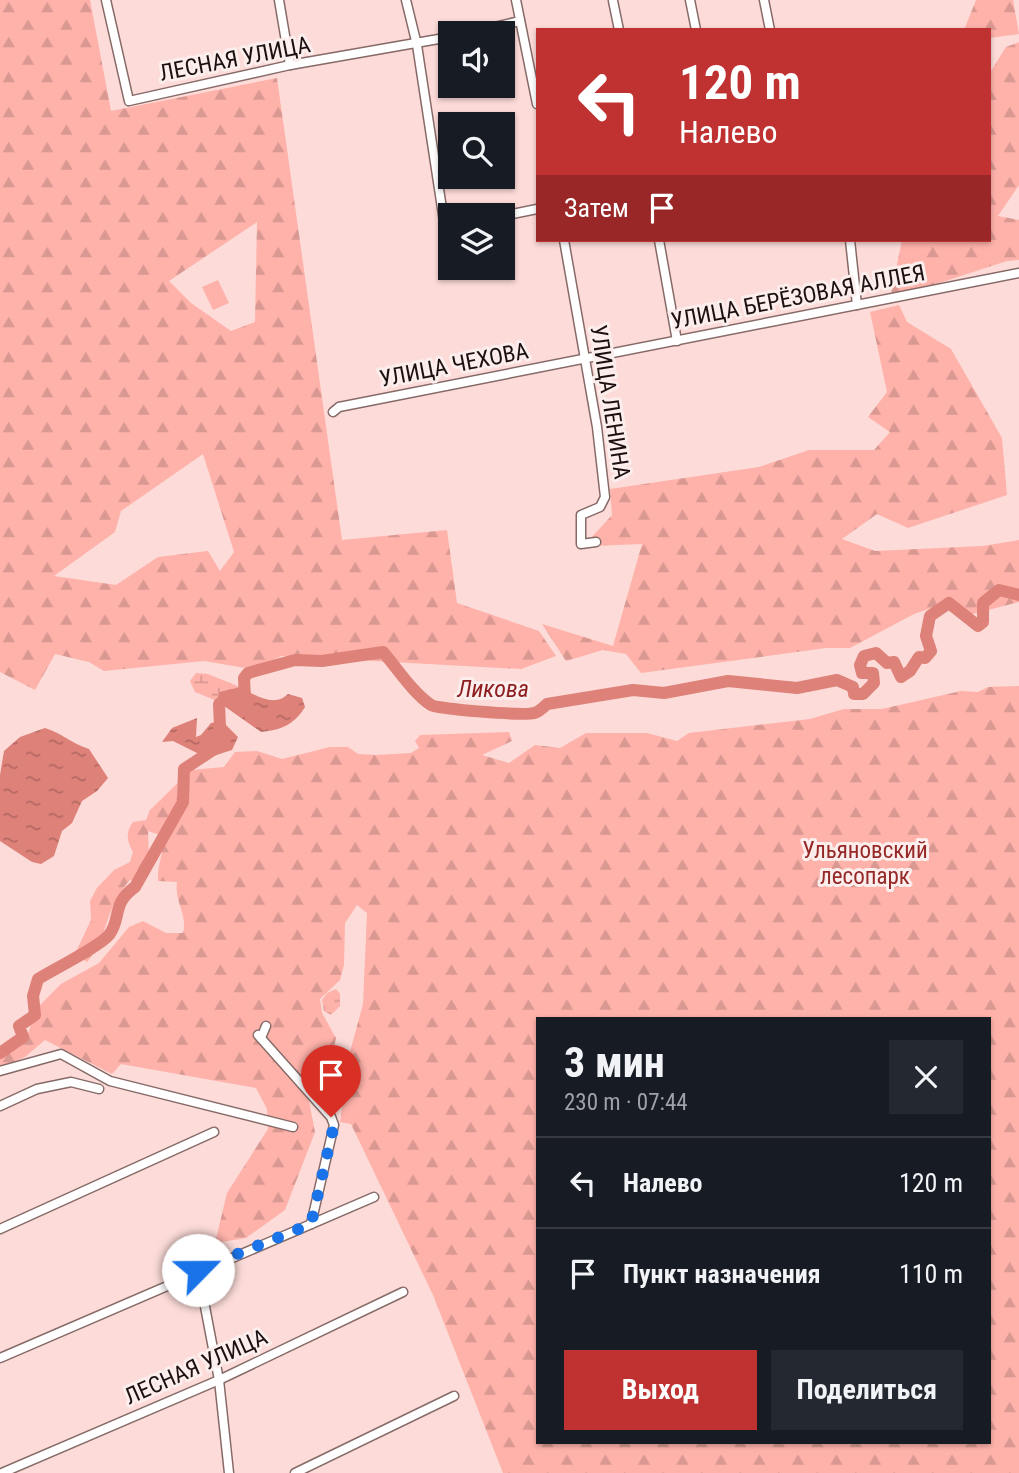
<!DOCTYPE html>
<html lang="ru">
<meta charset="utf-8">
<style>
:root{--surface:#171b24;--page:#242831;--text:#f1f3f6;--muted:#9ea1a6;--line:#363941;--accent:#c03131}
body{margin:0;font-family:"Roboto Condensed",sans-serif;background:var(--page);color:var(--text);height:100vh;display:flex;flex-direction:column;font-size:26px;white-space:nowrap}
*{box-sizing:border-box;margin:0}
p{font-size:23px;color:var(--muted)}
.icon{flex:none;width:38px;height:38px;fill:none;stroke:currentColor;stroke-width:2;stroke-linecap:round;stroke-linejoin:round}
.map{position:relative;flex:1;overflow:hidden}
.details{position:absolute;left:536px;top:1017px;width:455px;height:427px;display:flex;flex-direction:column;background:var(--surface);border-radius:0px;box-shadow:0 2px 5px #0004}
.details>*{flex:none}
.banner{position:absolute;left:536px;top:28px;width:455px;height:214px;border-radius:0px;box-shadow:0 2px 5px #0004;background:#c03131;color:#fff;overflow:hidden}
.controls{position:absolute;left:438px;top:21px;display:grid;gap:14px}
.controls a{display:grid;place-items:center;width:77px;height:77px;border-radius:0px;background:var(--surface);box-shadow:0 2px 5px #0004;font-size:35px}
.pin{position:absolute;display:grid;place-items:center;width:60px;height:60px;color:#fff;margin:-72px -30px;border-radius:50% 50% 50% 0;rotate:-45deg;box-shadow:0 0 7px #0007}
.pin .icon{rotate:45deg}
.me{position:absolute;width:77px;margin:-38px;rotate:67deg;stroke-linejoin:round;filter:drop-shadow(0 0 5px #0008)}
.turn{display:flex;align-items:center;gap:24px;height:147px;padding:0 28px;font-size:32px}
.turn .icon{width:91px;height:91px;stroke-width:2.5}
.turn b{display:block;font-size:49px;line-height:60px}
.then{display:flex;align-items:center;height:66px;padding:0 28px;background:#0003;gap:14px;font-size:26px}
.round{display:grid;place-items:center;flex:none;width:74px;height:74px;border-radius:0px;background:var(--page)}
.head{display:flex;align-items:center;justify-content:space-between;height:119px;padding:0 28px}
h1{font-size:42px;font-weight:700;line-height:52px}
.action{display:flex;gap:14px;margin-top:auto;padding:14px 28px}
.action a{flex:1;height:80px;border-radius:0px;background:var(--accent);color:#fff;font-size:28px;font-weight:700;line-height:80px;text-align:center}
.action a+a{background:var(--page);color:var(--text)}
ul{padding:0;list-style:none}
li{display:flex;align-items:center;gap:21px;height:91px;padding:0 28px;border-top:2px solid var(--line)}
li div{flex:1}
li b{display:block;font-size:26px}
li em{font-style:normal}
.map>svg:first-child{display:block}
</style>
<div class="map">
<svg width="1019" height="1473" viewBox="0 0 1019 1473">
<defs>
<pattern id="forest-firs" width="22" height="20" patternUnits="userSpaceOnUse" patternTransform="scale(1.75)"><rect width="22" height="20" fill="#feb2aa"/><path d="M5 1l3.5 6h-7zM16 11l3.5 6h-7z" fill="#d99891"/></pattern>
<pattern id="wetland-marsh" width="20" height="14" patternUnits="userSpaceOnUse" patternTransform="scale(1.75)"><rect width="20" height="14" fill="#feb2aa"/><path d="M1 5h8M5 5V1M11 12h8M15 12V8" fill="none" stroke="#d99891"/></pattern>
<pattern id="water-ripples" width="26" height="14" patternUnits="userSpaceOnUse" patternTransform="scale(1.75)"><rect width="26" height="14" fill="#de8179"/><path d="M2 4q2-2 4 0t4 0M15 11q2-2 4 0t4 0" fill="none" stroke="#b36862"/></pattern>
</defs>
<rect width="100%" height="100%" fill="#fcdbd8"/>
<g fill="url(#forest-firs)" fill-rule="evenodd">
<path d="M0,0H90L111,111L277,78L342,540L447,530L457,603L539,631L556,656L521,669L282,656L251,669L204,661L104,671L89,662L55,654L35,690L0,672ZM257,222L255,322L231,331L191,303L169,281ZM203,454L234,552L220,571L208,551L158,557L116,585L54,576L115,532L121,511Z"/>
<polygon points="976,0 1013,0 1019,34 989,38 989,30 964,30"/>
<polygon points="1019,42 1019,185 998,216 1019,220 1019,260 1007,261 890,299 902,240 989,240 989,74 1006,47"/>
<polygon points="899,305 907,322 951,349 1002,438 1007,495 908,528 877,514 842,539 875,551 983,546 1019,540 1019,602 965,616 937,606 914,614 850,648 826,648 641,673 626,654 603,650 566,661 542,624 613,646 642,544 590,546 590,539 612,515 610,489 759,467 809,450 874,450 890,432 868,417 887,392 870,312"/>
<path d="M1019,686V1473H503L433,1295L351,1124L340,1122L350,1052L363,1004L367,913L357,905L345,923L344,965L340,980L320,999L322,1013L336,1038C332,1063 321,1080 309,1101L315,1132L285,1210L246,1238L215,1243L227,1193L268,1129L267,1109L256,1088L121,1064L112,1074L45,1040L25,1057L0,1068V1055L18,1047L26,1039L37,1008L61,984L99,963L129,927L143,921L166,933H183C188,915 174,901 177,882L158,881C157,866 164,853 163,836L148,831L149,858L143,883L130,880C103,910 110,935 87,962L75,954L91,920L90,901L97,888L114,870L130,862L133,852C127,841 125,833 133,822L146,820L150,810L191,770L224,767L235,752L257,751L282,759L330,747H348L358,754L376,755L411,753L419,748L415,741L420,735L509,732L512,741L482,755L509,763L535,745L560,748L586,733H647L677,741L689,733L810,719L844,709H882L961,691L978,692L988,687ZM537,1018H989V1442H537Z"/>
</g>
<g fill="url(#wetland-marsh)">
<polygon points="196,673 208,674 240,687 219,692 217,701 195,692 190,681"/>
<polygon points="336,989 340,994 340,1006 331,1015 324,1011 322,1000 327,993"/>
</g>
<polygon fill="#feb2aa" points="218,280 229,303 213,310 202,287"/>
<g fill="url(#water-ripples)">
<path d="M240,687C255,695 274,708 288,694L302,698L305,707C294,725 281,730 261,732L217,701L219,692Z"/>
<polygon points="197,718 196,737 201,735 211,723 222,721 238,737 232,750 207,758 173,741 162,742 172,728"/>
<path d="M45,728C62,733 72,744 89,749L108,778L97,791L82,801L72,823L62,831L54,856L41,864L32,862L0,841V775L4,751L20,737Z"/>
</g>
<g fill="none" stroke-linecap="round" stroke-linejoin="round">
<path stroke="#de8179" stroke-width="12" d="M0,1053L23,1037L19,1026L35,1015L33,996L38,979C52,970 99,947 109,935C122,918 111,904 135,887L183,802L184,769L213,750L220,726L219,704L232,695L245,697L244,678L248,673L295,660L322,661L383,652C397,668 413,693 431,705C437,709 524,716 534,713C539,712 543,708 547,704L633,690L664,693L728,681L797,688L837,680L853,687L854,694H863L874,683L873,673H862L860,665L864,656L876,653L887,663L894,662L901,677L910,671L919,657L925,658L931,651L926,636L930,616L949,603L978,626L983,622V603L999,590L1019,595"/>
<defs>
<g id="minor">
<polyline points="106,0 129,101 290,65 450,37"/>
<polyline points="279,0 290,65"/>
<polyline points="406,0 417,45 445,228 450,227"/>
<polyline points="516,0 537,104"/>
<polyline points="690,0 696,30"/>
<polyline points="764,0 770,30"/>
<polyline points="613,1 619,30"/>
<polyline points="468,33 520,21"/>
<polyline points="502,216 537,209"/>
<polyline points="564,240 597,427 605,497 600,507 581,515 581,544 596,542"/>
<polyline points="659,240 677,341"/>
<polyline points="850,240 857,305"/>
<polyline points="333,412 339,407 1019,273"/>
<polyline points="258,1035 331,1117 334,1125 311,1224"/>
<polyline points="261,1038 266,1026"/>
<polyline points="0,1071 61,1054 110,1081 293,1127"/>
<polyline points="0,1106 37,1089 71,1082 99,1089"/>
<polyline points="0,1229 214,1132"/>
<polyline points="198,1270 219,1380 229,1473"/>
<polyline points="0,1358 374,1197"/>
<polyline points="2,1473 219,1380 403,1292"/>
<polyline points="295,1473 454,1396"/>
</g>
</defs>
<use href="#minor" stroke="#866a67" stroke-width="11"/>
<use href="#minor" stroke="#fff" stroke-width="8"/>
</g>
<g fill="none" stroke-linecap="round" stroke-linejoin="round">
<polyline stroke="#1a73e8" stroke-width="12" stroke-dasharray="0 21.6" points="198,1270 311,1224 334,1125 331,1117"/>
</g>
<g text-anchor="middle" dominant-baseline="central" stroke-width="6" stroke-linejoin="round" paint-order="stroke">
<g font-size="23" fill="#1b100f" stroke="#fbeeec">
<text transform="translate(235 59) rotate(-11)">ЛЕСНАЯ УЛИЦА</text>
<text transform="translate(798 297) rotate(-11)">УЛИЦА БЕРЁЗОВАЯ АЛЛЕЯ</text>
<text transform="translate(454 365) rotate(-11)">УЛИЦА ЧЕХОВА</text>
<text transform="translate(610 402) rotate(81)">УЛИЦА ЛЕНИНА</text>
<text transform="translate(196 1367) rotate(-24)">ЛЕСНАЯ УЛИЦА</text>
</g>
<g font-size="23" fill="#962827" stroke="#fbeeec">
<text x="865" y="850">Ульяновский<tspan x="865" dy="26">лесопарк</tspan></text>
</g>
<g font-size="24" font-style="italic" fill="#8d1f20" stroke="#fbeeec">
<text x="493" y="689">Ликова</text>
</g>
</g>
</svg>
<div class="controls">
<a><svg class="icon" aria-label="sound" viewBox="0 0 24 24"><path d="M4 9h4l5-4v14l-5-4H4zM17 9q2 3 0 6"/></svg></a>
<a><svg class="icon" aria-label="search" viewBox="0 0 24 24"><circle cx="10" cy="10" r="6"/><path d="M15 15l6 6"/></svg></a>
<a><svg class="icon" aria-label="layers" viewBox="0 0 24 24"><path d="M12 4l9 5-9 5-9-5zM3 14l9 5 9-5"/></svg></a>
</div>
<div class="pin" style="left:331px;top:1117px;background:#d93025"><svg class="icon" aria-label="arrive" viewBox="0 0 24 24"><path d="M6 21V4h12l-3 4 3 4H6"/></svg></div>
<svg class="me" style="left:198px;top:1270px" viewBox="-20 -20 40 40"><circle r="19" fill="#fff"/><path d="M0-13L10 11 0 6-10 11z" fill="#1a73e8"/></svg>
<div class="banner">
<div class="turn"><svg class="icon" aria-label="left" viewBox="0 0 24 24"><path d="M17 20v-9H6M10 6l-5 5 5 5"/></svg><div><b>120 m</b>Налево</div></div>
<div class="then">Затем<svg class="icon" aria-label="arrive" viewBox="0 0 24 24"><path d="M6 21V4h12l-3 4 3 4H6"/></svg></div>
</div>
<section class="details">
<div class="head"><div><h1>3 мин</h1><p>230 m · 07:44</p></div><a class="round"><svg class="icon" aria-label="close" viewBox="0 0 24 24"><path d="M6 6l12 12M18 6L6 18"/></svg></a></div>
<ul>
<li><svg class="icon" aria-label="left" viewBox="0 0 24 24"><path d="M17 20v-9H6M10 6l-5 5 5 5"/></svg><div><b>Налево</b></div><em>120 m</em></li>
<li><svg class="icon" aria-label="arrive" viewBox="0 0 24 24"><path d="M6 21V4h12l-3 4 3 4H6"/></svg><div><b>Пункт назначения</b></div><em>110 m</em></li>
</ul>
<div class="action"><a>Выход</a><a>Поделиться</a></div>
</section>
</div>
